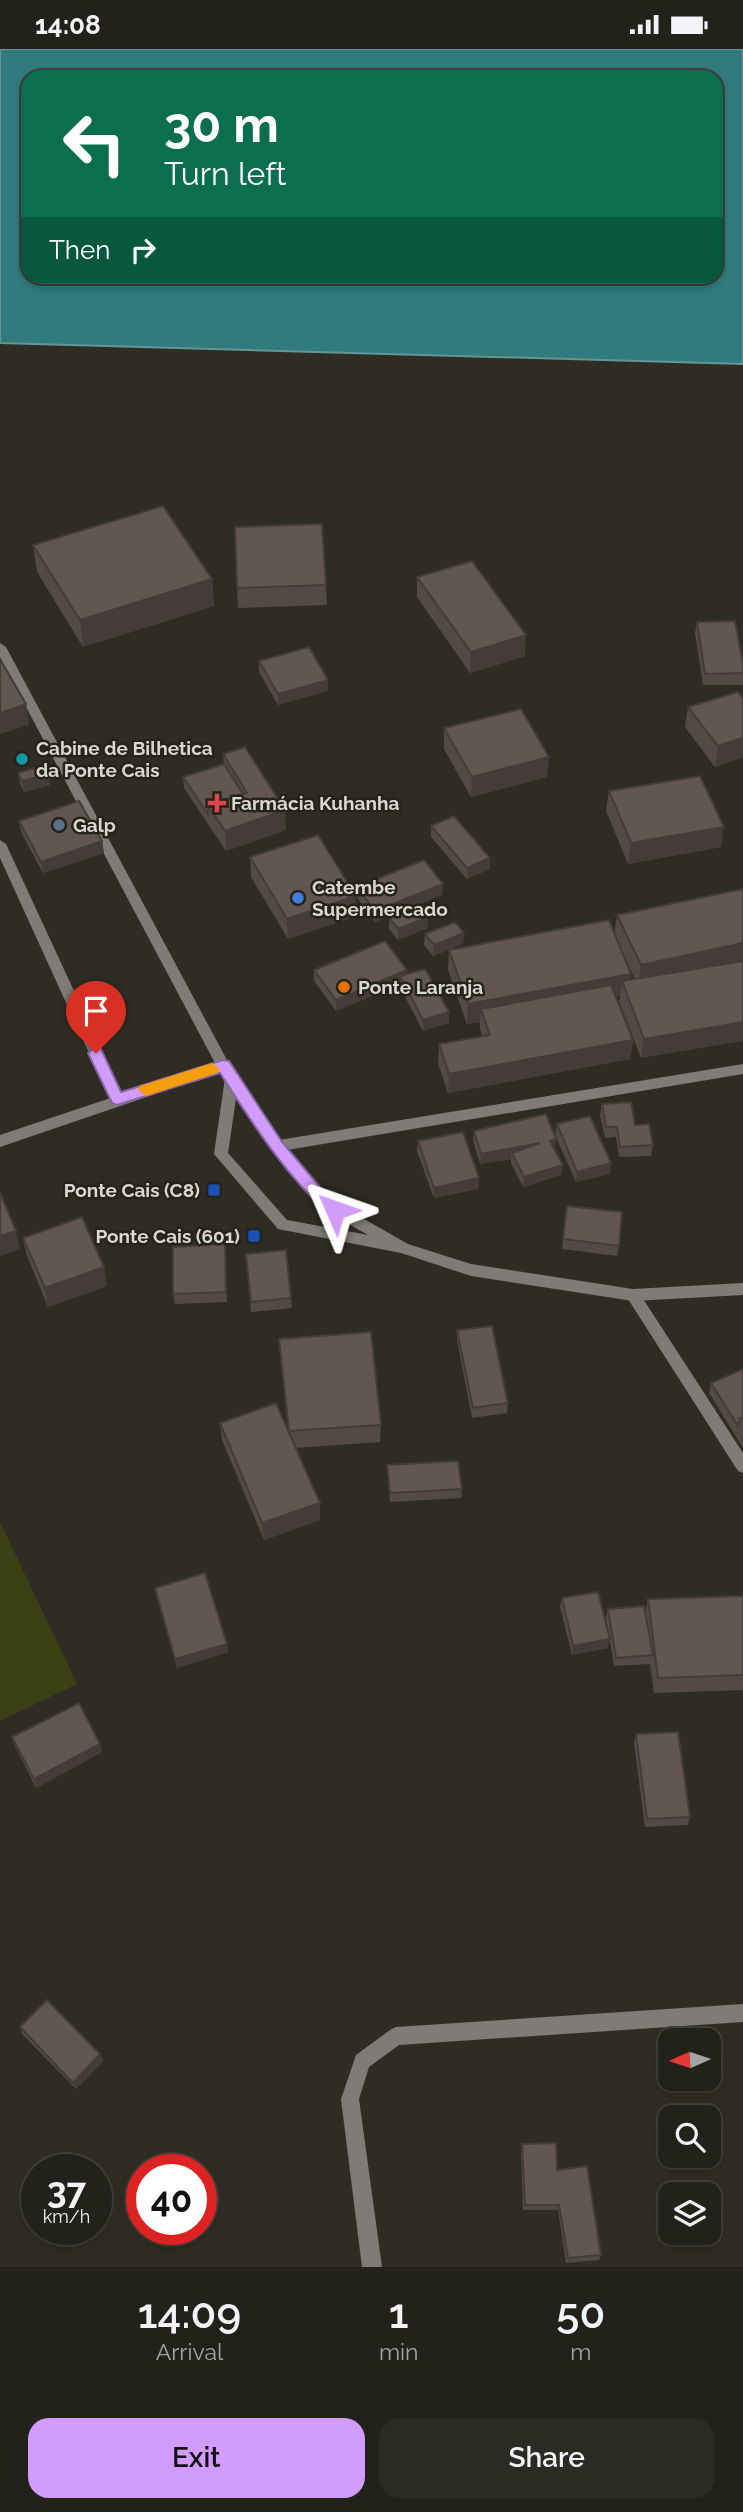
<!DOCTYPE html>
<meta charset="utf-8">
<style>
:root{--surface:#23221a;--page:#2b2a23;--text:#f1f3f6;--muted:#a3a4a2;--line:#403f39;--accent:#d29cfd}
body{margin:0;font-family:Raleway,sans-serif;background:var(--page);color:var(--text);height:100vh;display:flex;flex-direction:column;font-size:26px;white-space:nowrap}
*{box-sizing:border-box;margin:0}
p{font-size:23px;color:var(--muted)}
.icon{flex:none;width:38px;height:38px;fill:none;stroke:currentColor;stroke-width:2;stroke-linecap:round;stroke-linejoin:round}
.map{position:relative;height:2218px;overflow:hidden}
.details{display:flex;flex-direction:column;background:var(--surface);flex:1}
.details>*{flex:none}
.banner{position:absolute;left:21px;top:21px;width:702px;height:214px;border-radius:21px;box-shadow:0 4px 10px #0003,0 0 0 2px var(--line);background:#0b6e4f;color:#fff;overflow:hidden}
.needle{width:46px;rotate:267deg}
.fabs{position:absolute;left:658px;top:1979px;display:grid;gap:14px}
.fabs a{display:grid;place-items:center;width:63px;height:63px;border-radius:14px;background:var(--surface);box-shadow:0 4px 10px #0003,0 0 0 2px var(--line);font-size:35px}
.speed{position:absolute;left:21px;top:2105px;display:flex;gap:14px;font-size:35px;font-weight:700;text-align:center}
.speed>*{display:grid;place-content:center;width:91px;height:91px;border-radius:50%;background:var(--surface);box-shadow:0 4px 10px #0003,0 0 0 2px var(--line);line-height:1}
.speed small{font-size:18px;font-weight:400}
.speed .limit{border:10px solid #d22;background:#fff;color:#111}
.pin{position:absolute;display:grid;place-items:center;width:60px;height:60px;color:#fff;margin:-72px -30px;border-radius:50% 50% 50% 0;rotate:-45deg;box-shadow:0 0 7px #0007}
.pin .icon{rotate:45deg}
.me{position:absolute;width:77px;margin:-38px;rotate:313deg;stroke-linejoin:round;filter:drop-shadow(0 0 5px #0008)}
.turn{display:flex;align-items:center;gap:24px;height:147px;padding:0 28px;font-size:32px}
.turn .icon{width:91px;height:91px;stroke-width:2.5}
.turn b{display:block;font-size:49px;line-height:60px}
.then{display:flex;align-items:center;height:66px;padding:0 28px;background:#0003;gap:14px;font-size:26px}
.eta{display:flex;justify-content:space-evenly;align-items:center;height:119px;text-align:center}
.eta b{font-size:42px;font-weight:600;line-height:49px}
.primary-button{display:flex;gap:14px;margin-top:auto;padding:14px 28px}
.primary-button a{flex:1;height:80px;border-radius:21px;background:var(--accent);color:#111;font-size:28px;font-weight:600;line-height:80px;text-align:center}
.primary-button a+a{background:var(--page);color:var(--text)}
.status{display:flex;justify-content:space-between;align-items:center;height:49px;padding:0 35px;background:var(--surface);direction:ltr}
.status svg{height:19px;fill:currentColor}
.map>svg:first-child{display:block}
</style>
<div class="status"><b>14:08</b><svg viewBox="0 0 49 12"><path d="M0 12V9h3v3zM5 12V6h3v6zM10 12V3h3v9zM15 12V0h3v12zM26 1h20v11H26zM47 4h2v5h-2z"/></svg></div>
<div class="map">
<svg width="743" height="2218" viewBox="0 0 743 2218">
<rect width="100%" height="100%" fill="#2f2d23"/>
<polygon fill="#3c4115" points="0,1473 77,1635 0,1672"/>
<path fill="#317b7e" stroke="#639797" stroke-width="2" fill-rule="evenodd" d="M0,0H743V315L0,294ZM28,28H716V228H28Z"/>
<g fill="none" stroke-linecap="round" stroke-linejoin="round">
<polygon fill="#7f7c77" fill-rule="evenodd" points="232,1024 239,1029 228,1104 287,1171 401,1192 406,1194 408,1198 406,1202 401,1204 278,1180 214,1105 225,1029"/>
<g fill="#7f7c77" fill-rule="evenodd">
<polygon points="0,791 6,795 124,1050 122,1054 112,1054 110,1050 0,809"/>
<polygon points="633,1240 638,1242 743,1404 743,1424 738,1422 628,1250 626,1246 628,1242"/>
<polygon points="743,1955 743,1973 399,1996 369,2018 359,2050 382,2218 362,2218 341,2050 356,2006 390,1981 396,1978"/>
</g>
<polygon fill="#7f7c77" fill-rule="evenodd" points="0,594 6,598 228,1013 279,1091 743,1015 743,1025 287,1101 318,1138 341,1157 408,1195 471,1215 633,1240 743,1234 743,1246 633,1252 471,1227 398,1203 331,1165 308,1146 271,1101 220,1023 0,1098 0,1086 215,1014 0,609"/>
</g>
<g fill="#534a45" fill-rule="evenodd">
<polygon points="33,496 212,530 214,557 83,598 37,523"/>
<polygon points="417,528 525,607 470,624 417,548"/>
<polygon points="326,536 327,556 238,559 237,539"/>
<polygon points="697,573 743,614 743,636 703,636 695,584"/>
<polygon points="259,612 328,631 328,642 278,656 259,623"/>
<polygon points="743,649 743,708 715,718 685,678 688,658"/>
<polygon points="444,679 547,728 471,748 444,700"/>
<polygon points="223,705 286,781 226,802 184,739 183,728 224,715"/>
<polygon points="18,724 50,736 24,743 20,735"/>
<polygon points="609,742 721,798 628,815 606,762"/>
<polygon points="19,772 102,792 104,804 43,824 21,783"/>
<polygon points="431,777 490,809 490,820 467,830 431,788"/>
<polygon points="250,808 356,847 356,867 288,890 251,828"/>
<polygon points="443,835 442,846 375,873 357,849 357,838"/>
<path d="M743,840L641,1009L619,952L620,946L616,947L633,991L630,1010L448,1044L438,1014L439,995L482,987L480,979V973L467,975L448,921L449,901L614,885L617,866ZM620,898L635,930H630L631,925Z"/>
<polygon points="389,869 428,879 398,891 389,880"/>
<polygon points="464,884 463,895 433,907 424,896 425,885"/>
<polygon points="314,921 407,925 449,963 449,974 423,982 400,938 400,935 336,962 314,932"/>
<polygon points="602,1055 653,1096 651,1107 619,1108 616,1088 605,1089 600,1066"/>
<polygon points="557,1075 611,1114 610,1125 576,1133 555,1086"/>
<polygon points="474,1082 555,1101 561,1126 523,1138 511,1114 511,1110 480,1115 473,1092"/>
<polygon points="418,1092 479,1129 478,1140 434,1149 417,1102"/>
<polygon points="567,1157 619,1197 617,1207 562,1200"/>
<polygon points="23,1189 107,1237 48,1258 27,1207"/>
<polygon points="246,1205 291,1249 292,1259 251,1263"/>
<polygon points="226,1206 227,1253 175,1255 173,1245"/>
<polygon points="457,1281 508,1354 507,1364 472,1369 457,1291"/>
<polygon points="279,1290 381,1376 380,1393 296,1399 320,1471 264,1491 222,1391 220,1374 289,1383"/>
<polygon points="743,1320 743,1399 709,1344 711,1334"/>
<polygon points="387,1416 462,1440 461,1449 390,1453"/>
<polygon points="155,1539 227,1595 228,1603 177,1619"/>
<polygon points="743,1547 743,1641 654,1644 650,1615 614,1617 606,1569 608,1560 645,1562 648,1550"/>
<polygon points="562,1549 608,1599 572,1606 560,1558"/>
<polygon points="636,1685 690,1768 688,1776 645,1778 634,1694"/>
<polygon points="12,1688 102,1703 36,1739 15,1697"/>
<polygon points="20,1978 103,2012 76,2040 22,1985"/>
<polygon points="522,2095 557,2121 601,2206 599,2211 566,2214 558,2161 523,2161 521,2101"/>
</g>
<g fill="#443c38">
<polygon points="212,530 214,557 83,598 80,571"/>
<polygon points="526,586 525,607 470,624 471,603"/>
<polygon points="328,631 328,642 278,656 278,645"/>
<polygon points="26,655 29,676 0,685 0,664"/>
<polygon points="743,689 743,708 715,718 718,697"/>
<polygon points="549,708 547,728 471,748 472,728"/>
<polygon points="49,725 50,736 24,743 22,732"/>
<polygon points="285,761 286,781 226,802 225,782"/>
<polygon points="724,778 721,798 628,815 631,794"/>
<polygon points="102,792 104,804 43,824 41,813"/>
<polygon points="490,809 490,820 467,830 467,819"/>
<polygon points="443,835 442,846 375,873 375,862"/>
<polygon points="356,847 356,867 288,890 287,870"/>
<polygon points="428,868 428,879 398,891 398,880"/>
<polygon points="464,884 463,895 433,907 434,896"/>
<polygon points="743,894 743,913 638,936 641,916"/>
<polygon points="407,921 407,932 400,927 400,935 336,962 336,951"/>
<polygon points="631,925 629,945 622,932 620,946 485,972 481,960 480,973 467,975 468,955"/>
<polygon points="449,963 449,974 423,982 423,971"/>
<polygon points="743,973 743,992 641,1009 644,990"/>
<polygon points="633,991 630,1010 448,1044 449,1025"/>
<polygon points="556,1090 555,1101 550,1092"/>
<polygon points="540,1094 512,1104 511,1110 480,1115 481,1105"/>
<polygon points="611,1114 610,1125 576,1133 577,1123"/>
<polygon points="563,1116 561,1126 523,1138 524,1128"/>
<polygon points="479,1129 478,1140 434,1149 434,1139"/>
<polygon points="16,1182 20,1200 0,1207 0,1187"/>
<polygon points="104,1218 107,1237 48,1258 45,1239"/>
<polygon points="320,1454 320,1471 264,1491 262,1474"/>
<polygon points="610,1590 608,1599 572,1606 573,1597"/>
<polygon points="227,1595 228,1603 177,1619 175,1610"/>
<polygon points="100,1695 102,1703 36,1739 34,1730"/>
<polygon points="100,2005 103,2012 76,2040 73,2034"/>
</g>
<g fill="#615650" stroke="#443c38" stroke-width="2">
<polygon points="163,457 212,530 80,571 33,496"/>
<polygon points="322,475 326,536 237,539 235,478"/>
<polygon points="472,512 526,586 471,603 417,528"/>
<polygon points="735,572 743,614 743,624 705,625 697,573"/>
<polygon points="309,598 328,631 278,645 259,612"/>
<polygon points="0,610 26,655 0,664"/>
<polygon points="738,643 743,649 743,689 718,697 688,658"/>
<polygon points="521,660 549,708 472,728 444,679"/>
<polygon points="245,698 285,761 225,782 208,756 247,744 223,705"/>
<polygon points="224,715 243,745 208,756 208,765 183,728"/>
<polygon points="44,716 49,725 22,732 18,724"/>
<polygon points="700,727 724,778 631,794 609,742"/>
<polygon points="79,752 102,792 41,813 19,772"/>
<polygon points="454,767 490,809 467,819 431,777"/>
<polygon points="318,786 356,847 287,870 250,808"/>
<polygon points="424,811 443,835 375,862 357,838"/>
<polygon points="743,840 743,894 641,916 617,866"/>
<polygon points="420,856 428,868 398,880 389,869"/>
<polygon points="609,871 631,925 468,955 449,901"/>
<polygon points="455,873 464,884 434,896 425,885"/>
<polygon points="385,892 407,921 336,951 314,921"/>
<polygon points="743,912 743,973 644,990 622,932"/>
<polygon points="425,920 449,963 423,971 400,927"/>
<polygon points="611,936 633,991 449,1025 439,995 490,986 481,960"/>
<polygon points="631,1053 635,1076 649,1075 653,1096 620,1098 617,1078 606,1078 602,1055"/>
<polygon points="546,1065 556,1090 550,1092 563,1116 524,1128 512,1104 540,1094 481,1105 474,1082"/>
<polygon points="590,1067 611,1114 577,1123 557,1075"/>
<polygon points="463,1083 479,1129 434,1139 418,1092"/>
<polygon points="0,1143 16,1182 0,1187"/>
<polygon points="567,1157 622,1163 619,1197 563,1190"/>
<polygon points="82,1168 104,1218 45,1239 23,1189"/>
<polygon points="225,1195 226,1243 173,1245 173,1198"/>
<polygon points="286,1201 291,1249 251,1253 246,1205"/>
<polygon points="492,1277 508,1354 473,1359 457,1281"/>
<polygon points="371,1283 381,1376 289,1382 279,1290"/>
<polygon points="743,1320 743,1369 740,1369 738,1377 711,1334"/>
<polygon points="276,1354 320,1454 262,1474 220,1374"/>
<polygon points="458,1412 462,1440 390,1444 387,1416"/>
<polygon points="205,1524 227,1595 175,1610 155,1539"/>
<polygon points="598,1543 610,1590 573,1597 562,1549"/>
<polygon points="743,1547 743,1626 658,1629 648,1550"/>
<polygon points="644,1557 653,1606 616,1609 608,1560"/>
<polygon points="79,1654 100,1695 34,1730 12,1688"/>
<polygon points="678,1683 690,1768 647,1770 636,1685"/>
<polygon points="47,1951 100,2005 73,2034 20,1978"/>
<polygon points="556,2094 557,2121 587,2117 601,2206 568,2209 559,2156 525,2156 522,2095"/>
</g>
<path fill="#d29cfd" stroke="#8865a4" stroke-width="2" d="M96,998L101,1000L121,1043L223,1011L229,1012L282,1093L319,1137L344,1161L341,1166H330C284,1125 253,1075 220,1024L117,1056L112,1054L88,1004Z"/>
<polygon fill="#f59e0b" points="212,1014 220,1020 217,1024 146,1047 138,1041 140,1037"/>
<circle fill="#0f9aa8" stroke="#25231a" stroke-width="2.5" cx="22" cy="710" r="7"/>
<path fill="#e0444e" stroke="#25231a" stroke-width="2.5" d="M213.5 743.5h7v7h7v7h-7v7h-7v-7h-7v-7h7z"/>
<circle fill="#5c6f8a" stroke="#25231a" stroke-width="2.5" cx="59" cy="776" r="7"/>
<circle fill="#3f7fe0" stroke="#25231a" stroke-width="2.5" cx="298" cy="849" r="7"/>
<circle fill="#e8710a" stroke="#25231a" stroke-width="2.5" cx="344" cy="938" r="7"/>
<g fill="#1a4fb4" stroke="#25231a" stroke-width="2.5">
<rect x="207" y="1134" width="14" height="14" rx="3.5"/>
<rect x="247" y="1180" width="14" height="14" rx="3.5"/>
</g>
<g text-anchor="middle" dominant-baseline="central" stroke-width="5" stroke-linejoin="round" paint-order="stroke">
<g font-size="19" font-weight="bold" fill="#d8d7d1" stroke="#25231a" text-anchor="start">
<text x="36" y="699">Cabine de Bilhetica<tspan x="36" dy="22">da Ponte Cais</tspan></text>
<text x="231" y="754">Farmácia Kuhanha</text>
<text x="73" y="776">Galp</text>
<text x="312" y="838">Catembe<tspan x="312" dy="22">Supermercado</tspan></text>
<text x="358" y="938">Ponte Laranja</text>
<text x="200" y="1141" text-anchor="end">Ponte Cais (C8)</text>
<text x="240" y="1187" text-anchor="end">Ponte Cais (601)</text>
</g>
</g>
</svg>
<div class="fabs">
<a><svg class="needle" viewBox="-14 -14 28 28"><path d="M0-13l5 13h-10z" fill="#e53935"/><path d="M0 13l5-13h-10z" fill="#a3a4a2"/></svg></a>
<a><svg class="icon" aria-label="search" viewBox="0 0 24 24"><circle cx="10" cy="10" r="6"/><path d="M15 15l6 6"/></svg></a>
<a><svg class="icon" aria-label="layers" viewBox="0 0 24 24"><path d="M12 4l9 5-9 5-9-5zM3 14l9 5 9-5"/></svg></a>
</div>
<div class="speed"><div>37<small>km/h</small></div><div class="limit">40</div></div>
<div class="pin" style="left:96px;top:1004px;background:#d93025"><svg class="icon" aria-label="arrive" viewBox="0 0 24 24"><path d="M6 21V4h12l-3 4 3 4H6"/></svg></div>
<svg class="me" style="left:335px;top:1161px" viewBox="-20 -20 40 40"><path d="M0-17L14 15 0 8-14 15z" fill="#d29cfd" stroke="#fff" stroke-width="4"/></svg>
<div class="banner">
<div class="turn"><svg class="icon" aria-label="left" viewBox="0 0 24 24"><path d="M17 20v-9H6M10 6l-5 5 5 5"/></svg><div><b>30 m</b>Turn left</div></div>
<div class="then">Then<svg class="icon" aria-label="right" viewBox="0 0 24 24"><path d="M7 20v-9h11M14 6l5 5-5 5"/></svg></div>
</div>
</div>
<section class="details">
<div class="eta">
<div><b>14:09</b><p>Arrival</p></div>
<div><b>1</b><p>min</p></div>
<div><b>50</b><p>m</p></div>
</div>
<div class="primary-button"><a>Exit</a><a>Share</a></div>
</section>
